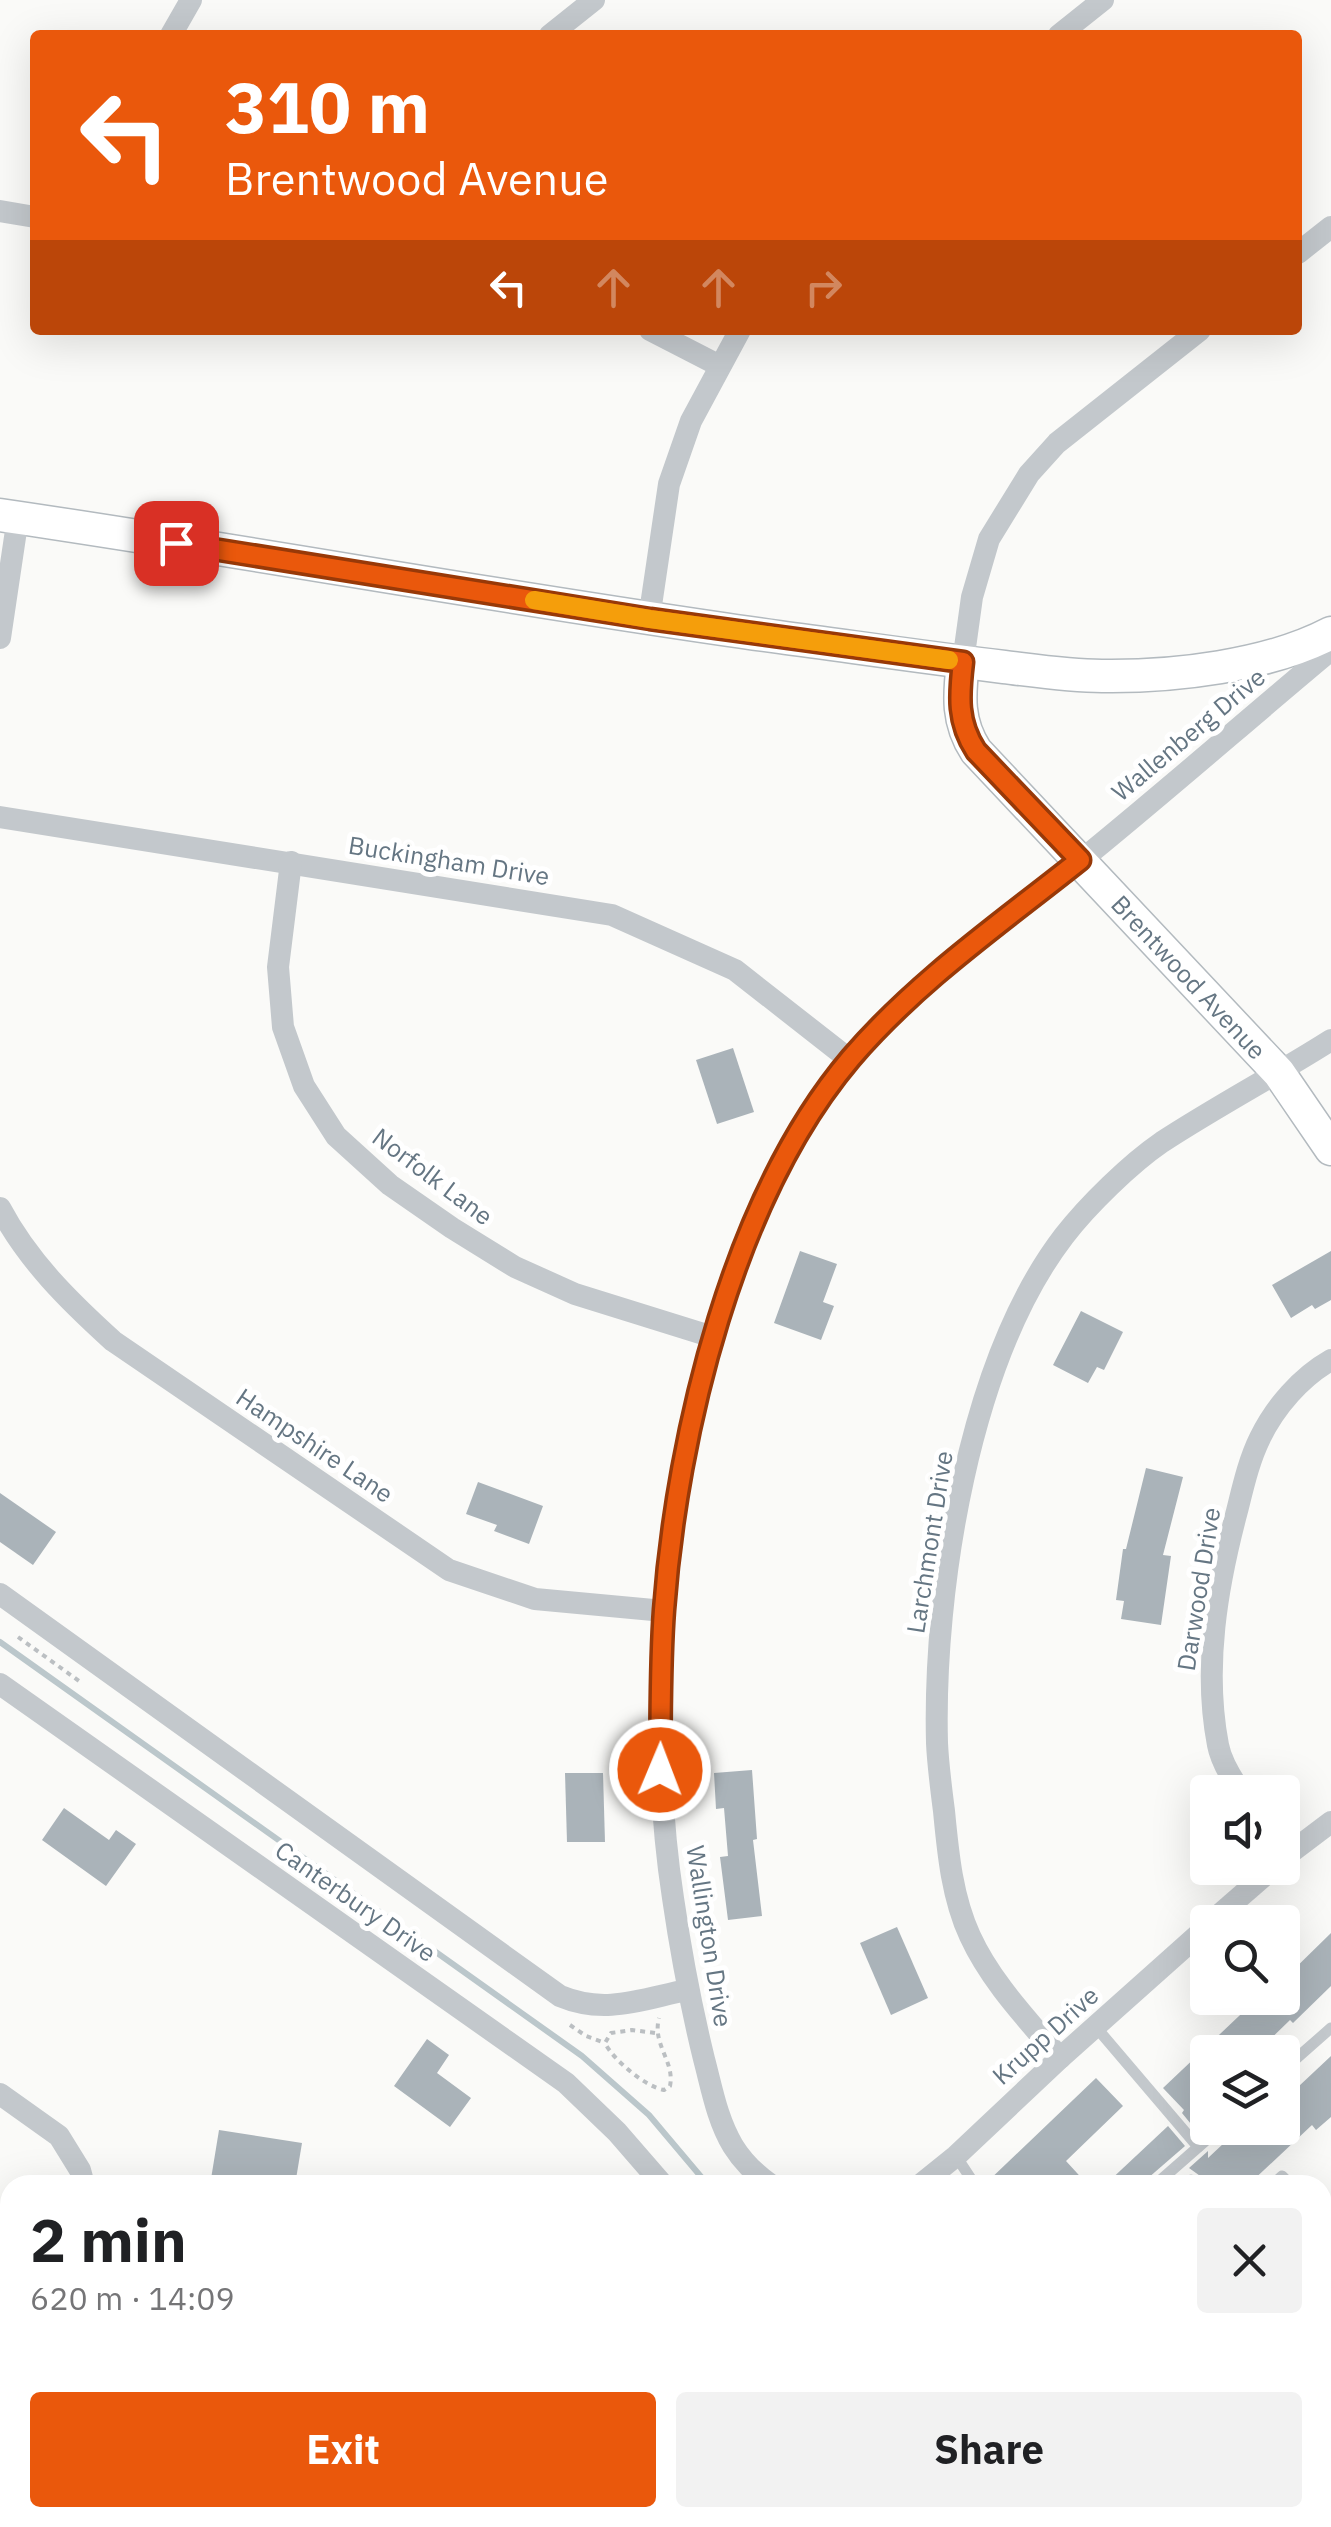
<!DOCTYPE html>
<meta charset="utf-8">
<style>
:root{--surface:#fff;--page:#f2f2f2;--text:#202124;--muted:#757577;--accent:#ea580c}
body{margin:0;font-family:"IBM Plex Sans",sans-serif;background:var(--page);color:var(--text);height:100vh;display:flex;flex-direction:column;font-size:38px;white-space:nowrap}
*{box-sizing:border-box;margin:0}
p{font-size:32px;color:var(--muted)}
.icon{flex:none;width:55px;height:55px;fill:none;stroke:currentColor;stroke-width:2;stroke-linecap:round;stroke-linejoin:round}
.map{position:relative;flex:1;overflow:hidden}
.side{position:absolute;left:0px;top:2175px;width:1332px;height:352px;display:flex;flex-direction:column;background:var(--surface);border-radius:30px 30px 0 0;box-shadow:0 10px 40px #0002}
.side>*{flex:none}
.hud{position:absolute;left:30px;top:30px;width:1272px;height:305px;border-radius:10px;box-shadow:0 10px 40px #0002;background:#ea580c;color:#fff;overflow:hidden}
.controls{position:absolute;left:1190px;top:1775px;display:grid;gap:20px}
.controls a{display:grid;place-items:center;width:110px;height:110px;border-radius:10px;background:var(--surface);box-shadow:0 10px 40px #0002;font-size:50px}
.pin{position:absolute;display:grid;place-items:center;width:85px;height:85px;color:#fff;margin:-42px;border-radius:20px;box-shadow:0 5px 15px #0006}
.me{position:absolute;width:110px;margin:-55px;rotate:1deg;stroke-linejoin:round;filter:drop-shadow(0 0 8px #0008)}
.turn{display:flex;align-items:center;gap:35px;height:210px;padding:0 30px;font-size:45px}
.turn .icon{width:130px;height:130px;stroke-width:2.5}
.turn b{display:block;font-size:70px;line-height:85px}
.lanes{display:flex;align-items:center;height:95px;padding:0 30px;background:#0003;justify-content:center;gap:50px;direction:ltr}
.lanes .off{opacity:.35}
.round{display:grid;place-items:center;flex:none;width:105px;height:105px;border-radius:10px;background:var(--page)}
.headline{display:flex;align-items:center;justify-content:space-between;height:170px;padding:0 30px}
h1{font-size:60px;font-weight:700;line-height:75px}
.button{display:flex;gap:20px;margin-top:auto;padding:20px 30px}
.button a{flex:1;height:115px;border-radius:10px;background:var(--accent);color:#fff;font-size:40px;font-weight:700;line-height:115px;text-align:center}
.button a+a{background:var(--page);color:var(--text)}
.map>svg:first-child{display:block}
</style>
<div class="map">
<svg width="1331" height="2527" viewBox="0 0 1331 2527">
<rect width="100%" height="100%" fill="#fafaf8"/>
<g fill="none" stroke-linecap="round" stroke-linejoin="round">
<polyline stroke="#bbc7cb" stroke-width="6" points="0,1642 582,2056 649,2115 708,2185"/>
</g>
<g fill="#aab3b9">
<polygon points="733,1048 754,1112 717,1124 696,1060"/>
<polygon points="800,1251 837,1264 823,1302 834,1306 821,1340 774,1323"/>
<polygon points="1331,1251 1331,1300 1315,1309 1312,1305 1291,1318 1272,1285"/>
<polygon points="1081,1311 1123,1332 1104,1370 1097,1367 1088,1383 1053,1365"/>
<polygon points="1146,1468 1183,1477 1163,1555 1171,1556 1161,1625 1121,1619 1124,1601 1116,1600 1123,1549 1126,1549"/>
<polygon points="478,1482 543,1506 529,1544 494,1531 497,1525 466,1514"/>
<polygon points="0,1493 56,1532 33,1565 0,1542"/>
<polygon points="752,1770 757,1839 753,1840 762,1916 728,1920 720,1857 728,1856 724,1808 716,1809 714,1773"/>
<polygon points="565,1773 603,1773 605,1842 567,1842"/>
<polygon points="64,1808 109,1840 116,1830 136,1844 106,1886 42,1840"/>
<polygon points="897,1927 928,1998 891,2015 860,1943"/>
<polygon points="1331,1933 1331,1986 1293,2023 1290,2020 1257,2052 1208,2052 1208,2126 1199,2134 1182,2113 1184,2110 1163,2088 1258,1998 1282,1998 1282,1981"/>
<polygon points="427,2039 449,2055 437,2073 471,2098 450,2127 394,2086"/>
<polygon points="1331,2056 1331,2117 1316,2130 1312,2125 1248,2185 1206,2185 1203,2178 1189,2168 1208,2151 1208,2158 1240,2128 1282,2128 1282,2102"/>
<polygon points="1096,2078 1123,2106 1066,2161 1088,2185 984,2185"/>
<polygon points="1168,2126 1185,2146 1140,2185 1105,2185"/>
<polygon points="219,2130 302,2143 295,2185 210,2185"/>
</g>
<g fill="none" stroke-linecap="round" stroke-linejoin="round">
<defs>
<g id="secondary">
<path d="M0,515C260,553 518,601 779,637C854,647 929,658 1004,667C1037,671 1069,676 1102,676C1173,677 1268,666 1331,633"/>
<path d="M963,662C959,696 957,722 976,751L1279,1073L1331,1149"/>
</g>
<g id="primary">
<polyline points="1322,2280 1331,2271"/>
<polyline points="1322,2370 1331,2361"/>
<polyline points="1086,2527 1096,2518"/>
<polyline points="1173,2527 1182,2518"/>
</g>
</defs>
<use href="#secondary" stroke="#b3babf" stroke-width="35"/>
<use href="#primary" stroke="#b5babe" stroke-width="38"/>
<g stroke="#bbbfc2" stroke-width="4" stroke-dasharray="5 5" stroke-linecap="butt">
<polyline points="18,1637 79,1681"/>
<polyline points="570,2025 586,2036 605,2043"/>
<path d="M655,2033L632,2030L611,2033L605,2043C613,2060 646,2087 664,2090L670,2086C675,2061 652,2045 659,2018"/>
</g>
<g stroke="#c3c8cc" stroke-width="11">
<polyline points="1095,2026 1198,2147"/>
<polyline points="1282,2071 1331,2028"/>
<polyline points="956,2156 975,2185"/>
<polyline points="1191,2180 1196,2185"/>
<polyline points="1155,2185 1220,2128"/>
<polyline points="1272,2185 1282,2176 1291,2185"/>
<polyline points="1322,2217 1331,2226"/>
<polyline points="0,2509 10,2510"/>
<polyline points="456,2518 482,2527"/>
<polyline points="627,2518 635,2527"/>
<polyline points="901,2518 910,2527"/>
<polyline points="936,2518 952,2518"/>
<polyline points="969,2518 978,2527"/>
<polyline points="1284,2518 1293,2527"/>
<polyline points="77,2527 77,2518"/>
<polyline points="107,2527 108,2518"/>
<polyline points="366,2527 368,2518"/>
<polyline points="695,2527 709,2518"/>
</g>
<g stroke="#c3c8cc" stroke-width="22">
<polyline points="171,35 191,0"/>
<polyline points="550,35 594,0"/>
<polyline points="1059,35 1103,0"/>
<polyline points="0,211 35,217"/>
<polyline points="1298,253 1331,227"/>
<polyline points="650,330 720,366"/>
<polyline points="649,619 669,484 691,421 740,330"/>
<polyline points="0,638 18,517"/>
<polyline points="963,662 972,597 989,539 1029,474 1057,443 1200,330"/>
<polyline points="0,817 612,915 735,970 850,1060"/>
<polyline points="291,862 278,967 283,1027 304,1086 336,1136 390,1185 452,1228 515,1267 575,1294 713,1337"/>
<path d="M0,1208C28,1261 69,1301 113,1341L449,1570L535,1599L664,1611"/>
<path d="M0,1594L560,1996C605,2015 642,1999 687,1990"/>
<polyline points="0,1684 566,2083 617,2132 663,2185"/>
<path d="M1241,1792C1232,1779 1221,1761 1218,1745C1203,1667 1217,1586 1237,1511C1243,1487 1249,1460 1260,1438C1275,1407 1301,1377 1331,1360"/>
<polyline points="1282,1859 1331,1822"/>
<polyline points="1211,1922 1273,1868"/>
<path d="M1060,2058C1028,2020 991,1982 970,1936C952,1897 948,1853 944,1811C941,1788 938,1765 937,1743C933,1589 969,1360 1064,1236C1088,1205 1130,1164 1162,1142C1217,1106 1276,1075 1331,1040"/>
<polyline points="0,2094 59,2136 80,2170 84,2185"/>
<path d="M771,2185C755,2174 743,2162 733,2146C717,2119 712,2089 704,2059C691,2006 681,1953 673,1898C634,1645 682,1261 851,1059C916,981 1000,925 1079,862C1164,793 1247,720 1331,650"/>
<polyline points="920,2185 956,2156 1060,2058 1208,1926"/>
<polyline points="0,2293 10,2294"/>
<polyline points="1322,2475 1331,2484"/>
</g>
<use href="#secondary" stroke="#fff" stroke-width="32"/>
<use href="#primary" stroke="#fff" stroke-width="35"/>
</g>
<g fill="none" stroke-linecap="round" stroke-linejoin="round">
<defs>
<path id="route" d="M176,543L650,619L963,662C959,696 957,722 976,751L1080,860C1001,923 917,981 851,1058C734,1196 677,1433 664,1610C660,1663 661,1717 660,1770"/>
</defs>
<use href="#route" stroke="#983908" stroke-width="25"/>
<use href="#route" stroke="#ea580c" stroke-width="18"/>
<polyline stroke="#f59e0b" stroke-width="18" points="534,600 650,619 949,660"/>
</g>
<g text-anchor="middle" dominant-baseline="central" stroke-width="10" stroke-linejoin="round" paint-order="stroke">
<g font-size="25" fill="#657683" stroke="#fff">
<text transform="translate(1188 734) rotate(-40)">Wallenberg Drive</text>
<text transform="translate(449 860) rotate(9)">Buckingham Drive</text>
<text transform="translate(1189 977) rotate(47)">Brentwood Avenue</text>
<text transform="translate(433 1176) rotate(37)">Norfolk Lane</text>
<text transform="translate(315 1445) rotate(34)">Hampshire Lane</text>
<text transform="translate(929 1542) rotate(-81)">Larchmont Drive</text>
<text transform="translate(1198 1589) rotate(-81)">Darwood Drive</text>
<text transform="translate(356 1901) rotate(35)">Canterbury Drive</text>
<text transform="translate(710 1936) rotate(81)">Wallington Drive</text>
<text transform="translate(1045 2035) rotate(-42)">Krupp Drive</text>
</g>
</g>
</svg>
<div class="controls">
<a><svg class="icon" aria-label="sound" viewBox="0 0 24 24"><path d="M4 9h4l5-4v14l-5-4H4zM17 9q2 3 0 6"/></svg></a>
<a><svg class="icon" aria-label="search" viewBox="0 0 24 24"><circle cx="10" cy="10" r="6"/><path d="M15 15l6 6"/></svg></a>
<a><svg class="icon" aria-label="layers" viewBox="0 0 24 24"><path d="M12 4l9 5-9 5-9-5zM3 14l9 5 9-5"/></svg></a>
</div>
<div class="pin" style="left:176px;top:543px;background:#d93025"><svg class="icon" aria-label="arrive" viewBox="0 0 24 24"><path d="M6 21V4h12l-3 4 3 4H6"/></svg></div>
<svg class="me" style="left:660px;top:1770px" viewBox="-20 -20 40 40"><circle r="17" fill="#ea580c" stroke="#fff" stroke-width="3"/><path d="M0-11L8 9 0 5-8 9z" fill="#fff"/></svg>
<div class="hud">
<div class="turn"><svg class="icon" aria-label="left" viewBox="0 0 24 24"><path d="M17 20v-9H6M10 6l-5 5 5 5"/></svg><div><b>310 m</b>Brentwood Avenue</div></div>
<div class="lanes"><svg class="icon" aria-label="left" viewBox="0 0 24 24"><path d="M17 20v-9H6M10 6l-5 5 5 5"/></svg><svg class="icon off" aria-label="ahead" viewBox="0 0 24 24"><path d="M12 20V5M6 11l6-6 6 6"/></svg><svg class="icon off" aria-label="ahead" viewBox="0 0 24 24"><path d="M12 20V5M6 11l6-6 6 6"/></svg><svg class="icon off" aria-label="right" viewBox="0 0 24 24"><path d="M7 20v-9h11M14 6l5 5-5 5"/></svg></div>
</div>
<section class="side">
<div class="headline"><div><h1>2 min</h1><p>620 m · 14:09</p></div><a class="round"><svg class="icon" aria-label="close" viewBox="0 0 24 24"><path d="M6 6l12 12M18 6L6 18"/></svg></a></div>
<div class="button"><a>Exit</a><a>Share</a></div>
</section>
</div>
